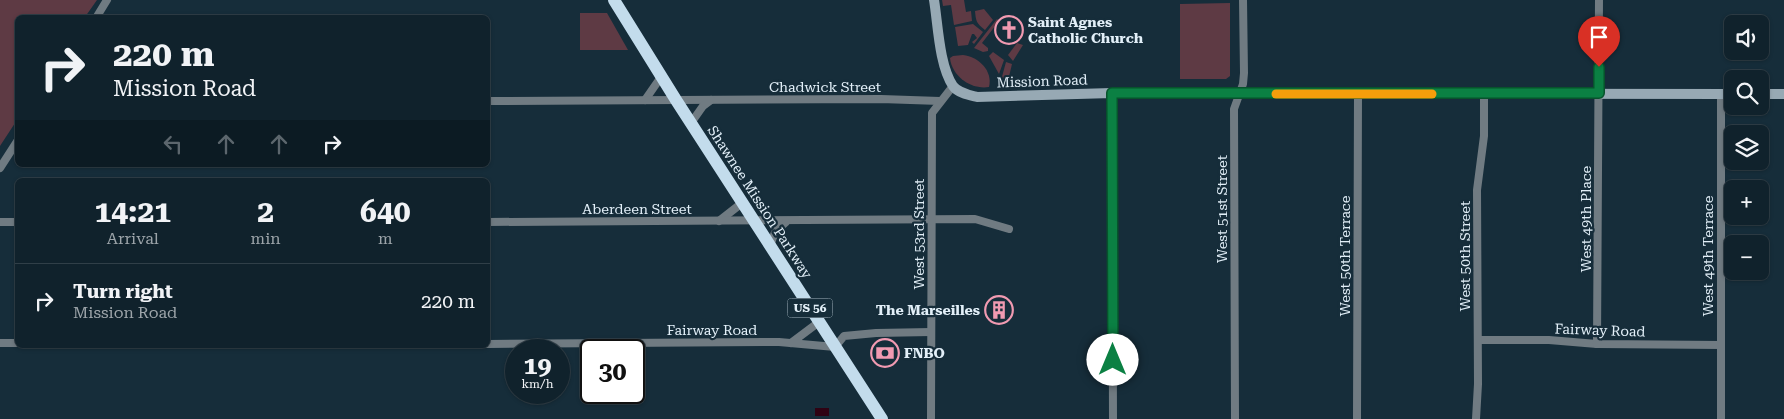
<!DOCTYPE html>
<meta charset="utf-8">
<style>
:root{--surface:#10222c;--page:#1e2f38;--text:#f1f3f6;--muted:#9ca4a9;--line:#303f48}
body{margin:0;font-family:"Roboto Serif",serif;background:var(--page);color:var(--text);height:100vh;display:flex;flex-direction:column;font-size:19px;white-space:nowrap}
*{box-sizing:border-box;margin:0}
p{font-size:16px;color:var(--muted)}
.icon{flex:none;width:28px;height:28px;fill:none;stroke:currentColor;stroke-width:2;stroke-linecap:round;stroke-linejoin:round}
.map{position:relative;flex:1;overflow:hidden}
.side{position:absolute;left:15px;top:178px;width:475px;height:170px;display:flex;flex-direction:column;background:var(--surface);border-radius:8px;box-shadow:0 1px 4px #0004,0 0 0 1px var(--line)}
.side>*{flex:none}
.banner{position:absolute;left:15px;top:15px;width:475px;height:152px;border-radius:8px;box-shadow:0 1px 4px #0004,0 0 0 1px var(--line);background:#10222c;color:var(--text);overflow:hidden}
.fabs{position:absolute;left:1724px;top:15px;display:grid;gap:10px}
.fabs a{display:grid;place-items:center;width:45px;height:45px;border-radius:8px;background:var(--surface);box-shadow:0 1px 4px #0004,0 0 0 1px var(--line);font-size:25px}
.speed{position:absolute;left:505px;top:339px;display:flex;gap:10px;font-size:25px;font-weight:700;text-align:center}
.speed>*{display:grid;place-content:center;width:65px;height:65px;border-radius:50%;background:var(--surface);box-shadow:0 1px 4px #0004,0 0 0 1px var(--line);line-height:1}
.speed small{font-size:12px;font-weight:400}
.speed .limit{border:2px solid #111;border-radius:8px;background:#fff;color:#111}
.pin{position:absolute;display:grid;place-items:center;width:42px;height:42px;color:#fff;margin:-51px -21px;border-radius:50% 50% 50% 0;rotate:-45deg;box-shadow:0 0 5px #0007}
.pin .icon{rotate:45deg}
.me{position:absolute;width:55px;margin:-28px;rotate:0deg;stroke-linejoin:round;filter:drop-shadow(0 0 4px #0008)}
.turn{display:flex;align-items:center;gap:18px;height:105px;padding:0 15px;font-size:22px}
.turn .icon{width:65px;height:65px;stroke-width:2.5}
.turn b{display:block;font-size:35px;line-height:42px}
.lanes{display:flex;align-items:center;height:48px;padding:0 15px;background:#0003;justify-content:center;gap:25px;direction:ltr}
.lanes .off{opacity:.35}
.eta{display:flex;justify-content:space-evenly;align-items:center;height:85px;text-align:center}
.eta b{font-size:30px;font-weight:700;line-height:35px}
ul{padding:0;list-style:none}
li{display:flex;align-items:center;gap:15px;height:75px;padding:0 15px;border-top:1px solid var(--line)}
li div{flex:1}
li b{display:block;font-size:19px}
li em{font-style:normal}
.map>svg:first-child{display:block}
</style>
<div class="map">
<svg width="1784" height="419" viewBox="0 0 1784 419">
<rect width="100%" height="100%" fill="#162d3a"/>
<g fill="#5e3a44">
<polygon points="0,0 97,0 85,17 18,18 17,120 0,146"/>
<polygon points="942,0 964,0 966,12 971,11 972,21 954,25 951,5 943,6"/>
<polygon points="1230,3 1230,76 1226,79 1180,79 1180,4"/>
<path d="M984,9L993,20L985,30C976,23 976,21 975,11Z"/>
<polygon points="580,13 607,13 628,50 580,50"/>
<polygon points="997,19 999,21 982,43 988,48 988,51 983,52 974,48"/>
<polygon points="973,24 983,32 974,44 972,42 977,38 974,34 972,34 968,45 958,46 955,27"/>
<polygon points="1017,43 1023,45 1013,61 1008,55"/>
<polygon points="993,52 1004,60 999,74 989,56"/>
<path d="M963,55C979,57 993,71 989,87C972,90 952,77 950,58L953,56Z"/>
<polygon points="1006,62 1012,64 1007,85 1000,84"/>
</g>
<rect fill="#2f0213" x="815" y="408" width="14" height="8"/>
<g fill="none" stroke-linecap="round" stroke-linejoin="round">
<g stroke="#707b82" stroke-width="8">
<polyline points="96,18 107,0"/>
<polyline points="1112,93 1113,419"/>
<polyline points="645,100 661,77"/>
<polyline points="488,101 881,99 940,101"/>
<polyline points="691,123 703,106 711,100"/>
<polyline points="0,168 18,140"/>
<polyline points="719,221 742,203"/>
<polyline points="0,222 18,222"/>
<polyline points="488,222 975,219 1009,229"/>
<polyline points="770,246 775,232 786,222"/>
<polyline points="1478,340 1549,340 1597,344 1721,345"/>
<polyline points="0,343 18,343"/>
<polyline points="791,343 819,322"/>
<polyline points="488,344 779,342 835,347 844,336 876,333 931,332"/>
<polyline points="1597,344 1599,0"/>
<polyline points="931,419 932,113 953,86"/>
<polyline points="1235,419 1234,109 1243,84 1244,73 1243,0"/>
<polyline points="1357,419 1358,94"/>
<polyline points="1476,419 1478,384 1477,190 1484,136 1484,94"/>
<polyline points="1721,419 1721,94"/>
</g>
<g stroke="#97a9b4" stroke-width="10">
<path d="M934,0C938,24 939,65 953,86C958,93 969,95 977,97L1112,93L1732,94"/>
<polyline points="1760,94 1784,94"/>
</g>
<polyline stroke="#c3dcec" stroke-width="12" points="614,0 676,100 882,419"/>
</g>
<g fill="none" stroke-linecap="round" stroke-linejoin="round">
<defs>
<polyline id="route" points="1113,360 1112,93 1599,93 1599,67"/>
</defs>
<use href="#route" stroke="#07532c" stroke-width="12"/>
<use href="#route" stroke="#0b8043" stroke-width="9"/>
<polyline stroke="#f59e0b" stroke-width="9" points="1276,94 1432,94"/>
</g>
<defs>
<symbol id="church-ring" viewBox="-11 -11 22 22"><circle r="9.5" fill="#162d3a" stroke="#f19ab1" stroke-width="1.5"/><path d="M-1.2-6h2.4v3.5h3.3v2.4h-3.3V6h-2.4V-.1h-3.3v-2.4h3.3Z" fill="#f19ab1"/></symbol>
<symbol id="building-ring" viewBox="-11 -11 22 22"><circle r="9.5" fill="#162d3a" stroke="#f19ab1" stroke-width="1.5"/><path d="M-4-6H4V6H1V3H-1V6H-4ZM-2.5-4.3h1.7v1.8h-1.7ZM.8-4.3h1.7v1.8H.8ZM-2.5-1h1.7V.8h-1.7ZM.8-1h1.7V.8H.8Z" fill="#f19ab1"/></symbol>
<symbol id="bank-ring" viewBox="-11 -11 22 22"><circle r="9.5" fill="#162d3a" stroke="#f19ab1" stroke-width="1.5"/><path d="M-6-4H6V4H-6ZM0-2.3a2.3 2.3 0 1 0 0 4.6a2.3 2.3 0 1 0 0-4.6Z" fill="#f19ab1"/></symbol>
</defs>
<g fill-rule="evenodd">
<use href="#church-ring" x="993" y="14" width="32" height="32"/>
<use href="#building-ring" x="983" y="294" width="32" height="32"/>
<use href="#bank-ring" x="869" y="337" width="32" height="32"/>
</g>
<g text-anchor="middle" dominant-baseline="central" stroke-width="4.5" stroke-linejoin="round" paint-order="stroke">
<rect fill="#162d3a" stroke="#a5b5bf" stroke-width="1" x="787.5" y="298.5" width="45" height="19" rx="4"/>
<g font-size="12" font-weight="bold" fill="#e2eff8">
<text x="810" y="308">US 56</text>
</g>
<g font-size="14" font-weight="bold" fill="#e2eff8" stroke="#162d3a" text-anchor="start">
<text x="1028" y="22">Saint Agnes<tspan x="1028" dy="16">Catholic Church</tspan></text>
<text x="980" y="310" text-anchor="end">The Marseilles</text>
<text x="904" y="353">FNBO</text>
</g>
<g font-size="14" fill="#e2eff8" stroke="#162d3a">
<text transform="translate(1042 81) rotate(-2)">Mission Road</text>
<text x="825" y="87">Chadwick Street</text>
<text transform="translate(760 202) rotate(57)">Shawnee Mission Parkway</text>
<text x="637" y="209">Aberdeen Street</text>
<text transform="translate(1222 209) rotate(-90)">West 51st Street</text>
<text transform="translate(1586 219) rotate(-90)">West 49th Place</text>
<text transform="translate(919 234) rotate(-90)">West 53rd Street</text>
<text transform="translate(1345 256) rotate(-90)">West 50th Terrace</text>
<text transform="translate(1465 256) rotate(-90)">West 50th Street</text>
<text transform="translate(1708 256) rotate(-90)">West 49th Terrace</text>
<text x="712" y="330">Fairway Road</text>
<text transform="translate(1600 330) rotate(2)">Fairway Road</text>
</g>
</g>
</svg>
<div class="fabs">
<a><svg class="icon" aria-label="sound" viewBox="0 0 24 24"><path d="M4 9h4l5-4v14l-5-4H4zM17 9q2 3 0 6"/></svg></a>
<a><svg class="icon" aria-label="search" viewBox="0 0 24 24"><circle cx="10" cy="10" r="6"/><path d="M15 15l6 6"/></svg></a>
<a><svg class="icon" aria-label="layers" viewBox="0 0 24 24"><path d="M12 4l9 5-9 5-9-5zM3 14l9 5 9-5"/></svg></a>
<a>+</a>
<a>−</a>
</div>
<div class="speed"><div>19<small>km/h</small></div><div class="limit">30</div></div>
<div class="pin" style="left:1599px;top:67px;background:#d93025"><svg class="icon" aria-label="arrive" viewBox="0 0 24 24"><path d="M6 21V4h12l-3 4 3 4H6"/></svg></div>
<svg class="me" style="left:1113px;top:360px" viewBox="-20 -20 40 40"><circle r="19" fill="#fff"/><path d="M0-13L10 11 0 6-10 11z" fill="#0b8043"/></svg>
<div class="banner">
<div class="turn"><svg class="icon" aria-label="right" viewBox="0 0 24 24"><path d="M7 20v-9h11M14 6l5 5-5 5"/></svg><div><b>220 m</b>Mission Road</div></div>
<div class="lanes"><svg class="icon off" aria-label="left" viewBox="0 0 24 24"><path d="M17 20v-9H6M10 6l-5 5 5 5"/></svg><svg class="icon off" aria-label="ahead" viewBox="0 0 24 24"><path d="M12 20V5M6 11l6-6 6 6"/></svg><svg class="icon off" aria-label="ahead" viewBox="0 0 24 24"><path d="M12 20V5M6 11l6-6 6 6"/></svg><svg class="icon" aria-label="right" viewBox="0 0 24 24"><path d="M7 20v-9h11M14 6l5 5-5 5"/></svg></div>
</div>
<section class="side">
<div class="eta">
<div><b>14:21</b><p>Arrival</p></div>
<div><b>2</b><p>min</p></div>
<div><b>640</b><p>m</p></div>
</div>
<ul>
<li><svg class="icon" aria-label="right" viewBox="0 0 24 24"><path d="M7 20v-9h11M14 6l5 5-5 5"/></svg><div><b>Turn right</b><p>Mission Road</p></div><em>220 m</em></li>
</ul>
</section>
</div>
